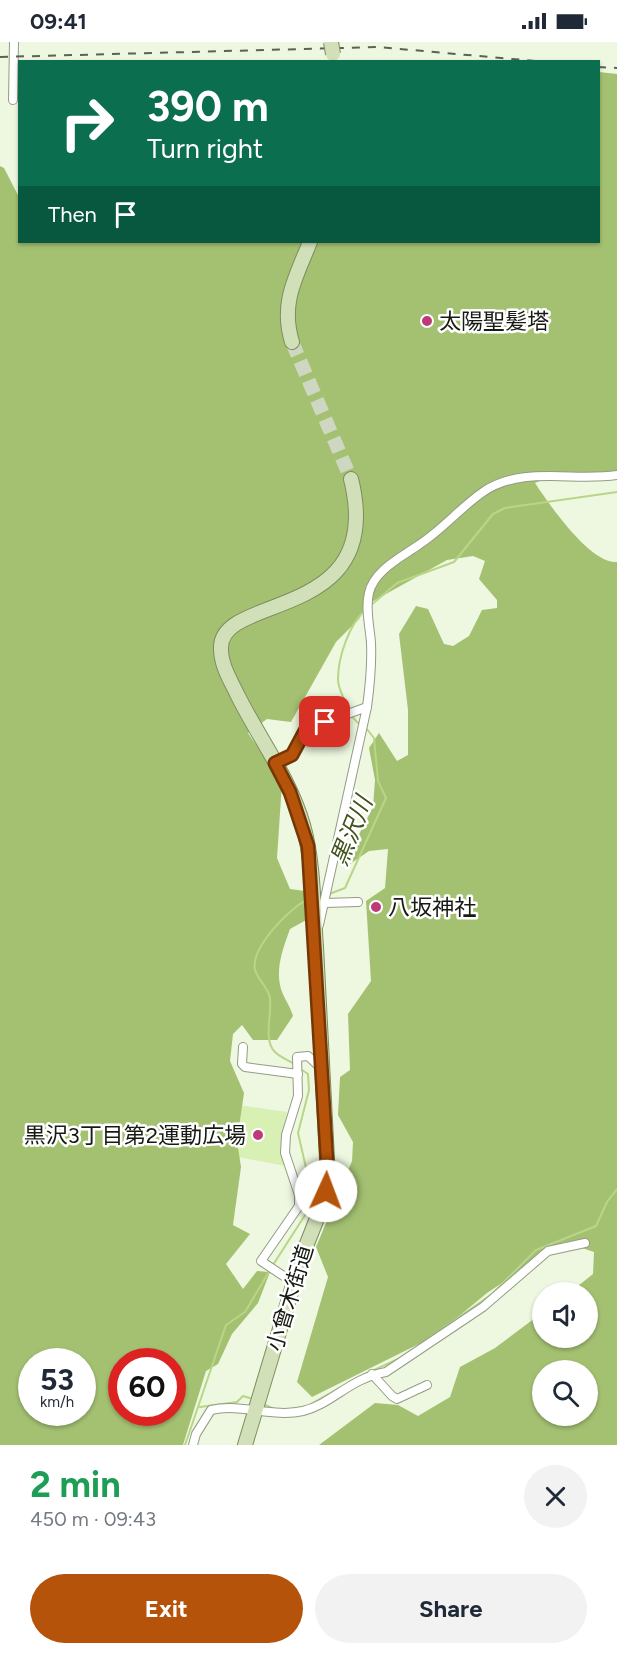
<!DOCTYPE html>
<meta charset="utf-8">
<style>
:root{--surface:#fff;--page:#f2f2f3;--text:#1f2937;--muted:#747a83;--accent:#b45309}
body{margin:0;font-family:Figtree,"Noto Sans JP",sans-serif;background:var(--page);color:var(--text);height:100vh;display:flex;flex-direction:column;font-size:22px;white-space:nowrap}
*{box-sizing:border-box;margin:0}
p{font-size:20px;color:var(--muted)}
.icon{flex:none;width:33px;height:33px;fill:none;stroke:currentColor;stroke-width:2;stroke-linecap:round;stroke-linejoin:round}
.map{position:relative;height:1403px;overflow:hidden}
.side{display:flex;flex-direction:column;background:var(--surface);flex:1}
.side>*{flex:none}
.banner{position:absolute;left:18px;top:18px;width:582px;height:183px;border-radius:0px;box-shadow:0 2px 4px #0004;background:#0b6e4f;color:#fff;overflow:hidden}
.tools{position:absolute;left:532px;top:1240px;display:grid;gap:12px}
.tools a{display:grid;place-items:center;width:66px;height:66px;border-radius:50%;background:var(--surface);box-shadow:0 2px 4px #0004;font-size:30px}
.speed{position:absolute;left:18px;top:1306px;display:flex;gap:12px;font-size:30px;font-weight:700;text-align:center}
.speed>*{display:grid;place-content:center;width:78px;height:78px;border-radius:50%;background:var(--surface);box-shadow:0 2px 4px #0004;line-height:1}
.speed small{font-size:15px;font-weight:400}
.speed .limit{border:9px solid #d22;background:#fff;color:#111}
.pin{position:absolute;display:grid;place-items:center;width:51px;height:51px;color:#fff;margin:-26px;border-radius:12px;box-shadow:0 3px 9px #0006}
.me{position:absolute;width:66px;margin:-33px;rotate:2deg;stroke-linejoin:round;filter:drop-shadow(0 0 4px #0008)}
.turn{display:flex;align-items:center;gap:21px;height:126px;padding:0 30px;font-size:27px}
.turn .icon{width:78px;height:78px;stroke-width:2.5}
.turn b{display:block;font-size:42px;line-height:51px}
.then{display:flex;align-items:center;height:57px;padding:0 30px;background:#0003;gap:12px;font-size:22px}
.round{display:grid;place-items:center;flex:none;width:63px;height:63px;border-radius:32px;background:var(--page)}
.headline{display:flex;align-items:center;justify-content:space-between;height:102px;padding:0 30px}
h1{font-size:36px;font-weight:700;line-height:45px;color:#1e9e55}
.action{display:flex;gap:12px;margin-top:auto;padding:12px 30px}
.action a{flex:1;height:69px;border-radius:36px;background:var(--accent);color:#fff;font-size:24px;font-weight:700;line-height:69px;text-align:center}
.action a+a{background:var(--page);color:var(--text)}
.status{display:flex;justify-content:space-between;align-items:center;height:42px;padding:0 30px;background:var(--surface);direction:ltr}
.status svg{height:16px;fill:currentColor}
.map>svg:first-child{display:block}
</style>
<div class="status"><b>09:41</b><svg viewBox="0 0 49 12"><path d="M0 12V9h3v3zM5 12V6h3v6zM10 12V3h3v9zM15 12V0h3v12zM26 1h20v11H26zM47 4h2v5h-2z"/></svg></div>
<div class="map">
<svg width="617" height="1403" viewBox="0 0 617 1403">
<rect width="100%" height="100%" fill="#eef8e0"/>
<polygon fill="#d8f0b4" points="238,1063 287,1070 282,1094 285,1124 238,1115 234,1092"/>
<path fill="#a4c172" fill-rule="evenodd" d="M599,30L617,32V433L598,438L562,430L535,441C549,462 590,522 617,520V1403H319L375,1361L398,1363L418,1374L450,1355L460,1325L495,1306L543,1270V1296H588V1251H569L593,1232L594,1210L564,1200L487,1251L435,1294L312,1355L297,1340L328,1235L316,1205L352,1119L353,1100L338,1073L340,1035L350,1028L348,972L371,939L366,859L385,846L388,807L369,809L350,822L347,816L373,765L375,738L369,706L379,691L397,719L408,713V668L399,592L416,564L428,567L444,602L453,604L469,594L482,568L497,566V558L479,537L485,519L473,514L447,518L368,562L359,577L336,600L291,680L267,677L248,691L282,741L277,816L290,847L305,849L308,877L290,887C284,904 276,924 280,943C282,954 290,963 293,974L277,998H253L242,983L233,992L230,1019L244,1051L237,1099L241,1125L233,1183L250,1192L226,1222L243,1247L257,1229L270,1230L258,1261L232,1292L218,1322L206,1329L183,1403H0V124L4,126L19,155L20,200H598ZM32,1320H82V1371H32ZM122,1320H172V1371H122ZM543,1329H588V1374H543Z"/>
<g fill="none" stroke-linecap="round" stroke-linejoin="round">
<g stroke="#b8d686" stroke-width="2">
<polyline points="370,564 397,541 454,520 493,472 505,466 617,450"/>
<path d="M361,683C353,678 351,672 347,664C344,655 338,648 338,637C338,615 349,583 365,568"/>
<polyline points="329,852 345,846 386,756 378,739 374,696 366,686"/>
<path d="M294,1022C288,1018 280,1015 275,1010C263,999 272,972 270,956C268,945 258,938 255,928C250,906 291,864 309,857"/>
<polyline points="273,1223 307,1170 312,1152 298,1091 309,1048 308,1032 299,1026"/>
<polyline points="425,1299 492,1252 536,1208 596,1184 607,1160 617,1147"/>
<polyline points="359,1335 398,1317"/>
<polyline points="263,1362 274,1367 283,1367"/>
<polyline points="309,1363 341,1345"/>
<polyline points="200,1365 237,1360 243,1354 253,1357"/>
<polyline points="185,1403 226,1283 245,1270 270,1228"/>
</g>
<polyline stroke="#ced7c1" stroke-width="14" stroke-dasharray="14 7" stroke-linecap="butt" points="292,300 351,437"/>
<defs>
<g id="street">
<polyline points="13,58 14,0"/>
<polyline points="275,721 292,713 306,687 367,665"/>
<polyline points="325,861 358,860"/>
<path d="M319,883L367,665C370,643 372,623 371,601C370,586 365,566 369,551C374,528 402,515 420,502C443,487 461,465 483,450C522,423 574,440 617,433"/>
<polyline points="243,1005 242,1022 245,1025 298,1032"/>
<polyline points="294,1241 261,1219 299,1164 299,1153 285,1111 286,1093 298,1054 297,1015 308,1014 322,1027"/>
<polyline points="372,1332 392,1354 397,1357 427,1343"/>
<path d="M193,1403L196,1392L211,1368C242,1361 272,1376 303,1369C332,1362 350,1336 386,1330L483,1265L548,1209L585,1201"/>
</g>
<g id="primary">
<path d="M292,300C280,261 296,235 310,200"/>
<path d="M245,1403L301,1217L323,1161L328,1136C324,1059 320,982 316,905C313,865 314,822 303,783C290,737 259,696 238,654C231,639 221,624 221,607C218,550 387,582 351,437"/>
</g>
</defs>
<use href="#street" stroke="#939c86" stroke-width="10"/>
<use href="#primary" stroke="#7c8d5f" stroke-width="16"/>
<use href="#street" stroke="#fff" stroke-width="8"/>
<use href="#primary" stroke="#d1e0b8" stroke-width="14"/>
<g stroke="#5c6154" stroke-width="2" stroke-dasharray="8 8" stroke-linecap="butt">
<polyline points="0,15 378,5 546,20"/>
<polyline points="598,25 617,26"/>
</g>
<defs>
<polyline id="primary-bridge" points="331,0 333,12"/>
</defs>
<use href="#primary-bridge" stroke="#7c8d5f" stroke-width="16" stroke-linecap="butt"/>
<use href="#primary-bridge" stroke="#d1e0b8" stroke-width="14"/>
</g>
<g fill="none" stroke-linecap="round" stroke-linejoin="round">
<defs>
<polyline id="route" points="325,680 306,687 292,713 275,721 290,750 308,804 328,1136 326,1149"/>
</defs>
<use href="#route" stroke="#753606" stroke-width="15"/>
<use href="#route" stroke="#b45309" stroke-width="10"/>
</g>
<g fill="#bf3878" stroke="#fff" stroke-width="2">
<circle cx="427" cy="279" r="6"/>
<circle cx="376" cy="865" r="6"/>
<circle cx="258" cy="1093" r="6"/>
</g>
<g text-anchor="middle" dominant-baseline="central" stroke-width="5" stroke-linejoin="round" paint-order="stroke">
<g font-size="22" fill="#171a12" stroke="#fff" text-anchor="start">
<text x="439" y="279">太陽聖髪塔</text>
<text x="388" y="865">八坂神社</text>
<text x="246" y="1093" text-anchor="end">黒沢3丁目第2運動広場</text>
</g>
<g font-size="22" fill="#171a12" stroke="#fff">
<text transform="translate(290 1256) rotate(-73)">小曾木街道</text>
</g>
<g font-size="24" font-style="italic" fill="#42541c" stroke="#fff">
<text transform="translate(351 789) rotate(-68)">黒沢川</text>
</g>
</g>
</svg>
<div class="tools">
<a><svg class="icon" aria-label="sound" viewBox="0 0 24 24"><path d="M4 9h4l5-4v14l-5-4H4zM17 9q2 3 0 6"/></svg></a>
<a><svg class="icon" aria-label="search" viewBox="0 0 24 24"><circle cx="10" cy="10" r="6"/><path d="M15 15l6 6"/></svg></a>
</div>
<div class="speed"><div>53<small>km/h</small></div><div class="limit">60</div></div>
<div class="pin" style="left:325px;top:680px;background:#d93025"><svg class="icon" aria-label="arrive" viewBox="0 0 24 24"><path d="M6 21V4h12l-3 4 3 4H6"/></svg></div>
<svg class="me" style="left:326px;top:1149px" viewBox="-20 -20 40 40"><circle r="19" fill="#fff"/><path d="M0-13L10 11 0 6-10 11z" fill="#b45309"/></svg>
<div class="banner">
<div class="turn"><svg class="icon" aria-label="right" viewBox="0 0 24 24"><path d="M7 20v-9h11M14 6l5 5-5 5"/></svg><div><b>390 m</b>Turn right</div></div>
<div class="then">Then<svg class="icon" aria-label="arrive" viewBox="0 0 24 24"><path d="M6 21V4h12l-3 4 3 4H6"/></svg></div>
</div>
</div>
<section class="side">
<div class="headline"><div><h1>2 min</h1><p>450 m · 09:43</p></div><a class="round"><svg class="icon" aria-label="close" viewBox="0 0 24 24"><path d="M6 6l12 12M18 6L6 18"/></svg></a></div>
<div class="action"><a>Exit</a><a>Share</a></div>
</section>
